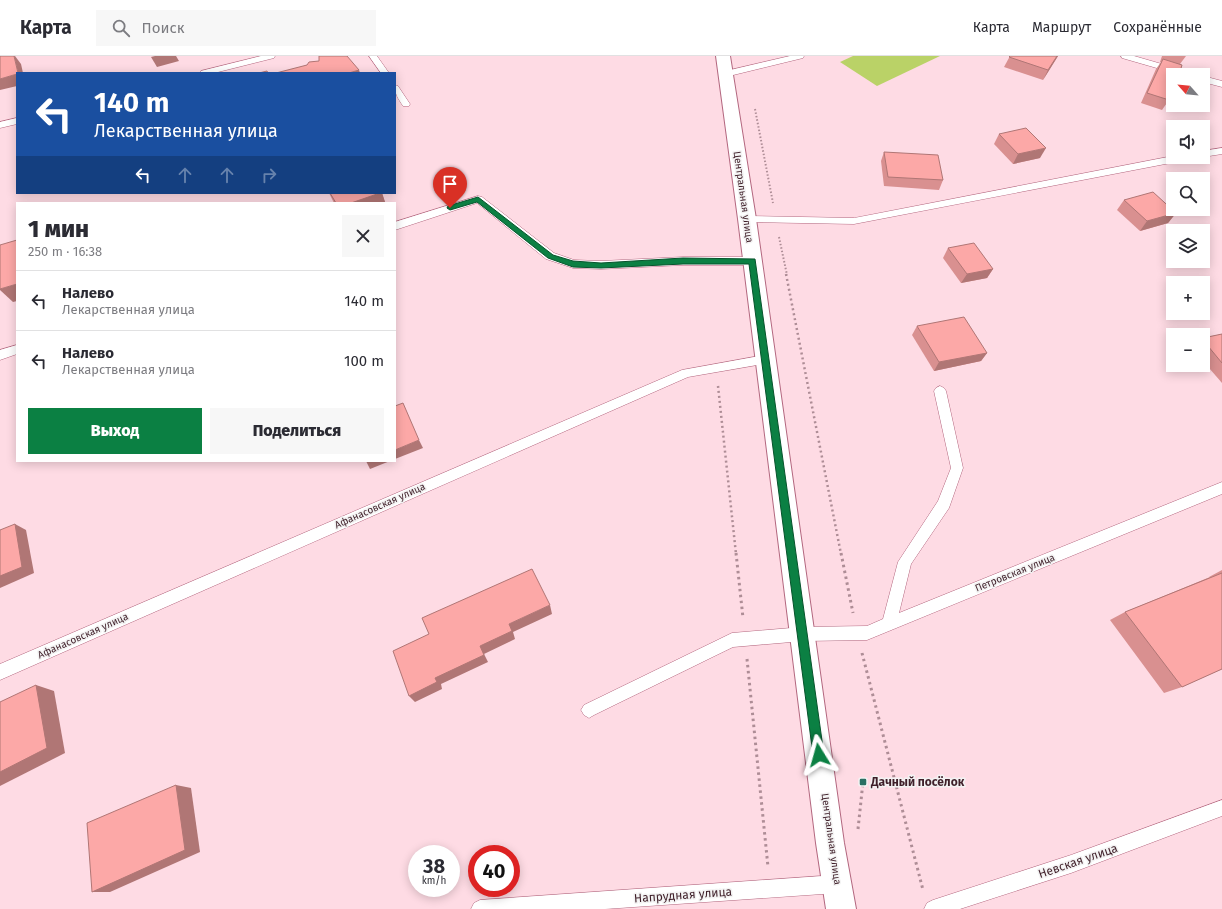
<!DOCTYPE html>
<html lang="ru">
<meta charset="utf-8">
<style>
:root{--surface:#fff;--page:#f7f7f7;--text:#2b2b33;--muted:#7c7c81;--line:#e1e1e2;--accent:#0b8043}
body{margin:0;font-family:"Fira Sans",sans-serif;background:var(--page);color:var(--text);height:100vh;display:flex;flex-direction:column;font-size:15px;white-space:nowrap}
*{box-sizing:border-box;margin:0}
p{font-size:13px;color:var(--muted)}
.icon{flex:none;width:22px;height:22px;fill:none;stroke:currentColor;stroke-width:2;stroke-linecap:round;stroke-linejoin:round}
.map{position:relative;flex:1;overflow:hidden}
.drawer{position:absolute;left:16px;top:146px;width:380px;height:260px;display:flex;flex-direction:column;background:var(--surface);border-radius:0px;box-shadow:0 2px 10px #0003}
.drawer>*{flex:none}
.top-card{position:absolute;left:16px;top:16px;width:380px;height:122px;border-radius:0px;box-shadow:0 2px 10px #0003;background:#1a4fa0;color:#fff;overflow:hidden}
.needle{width:26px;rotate:297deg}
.buttons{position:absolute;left:1166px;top:12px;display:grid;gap:8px}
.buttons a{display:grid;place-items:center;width:44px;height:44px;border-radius:0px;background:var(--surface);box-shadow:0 2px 10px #0003;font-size:20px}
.speed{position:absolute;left:408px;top:789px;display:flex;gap:8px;font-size:20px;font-weight:700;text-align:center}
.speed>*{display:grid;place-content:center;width:52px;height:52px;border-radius:50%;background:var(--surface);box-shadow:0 2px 10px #0003;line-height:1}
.speed small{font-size:10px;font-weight:400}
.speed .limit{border:6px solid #d22;background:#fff;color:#111}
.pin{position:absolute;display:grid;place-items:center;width:34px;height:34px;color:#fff;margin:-41px -17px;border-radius:50% 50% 50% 0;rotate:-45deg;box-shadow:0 0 4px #0007}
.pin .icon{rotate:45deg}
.me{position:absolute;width:44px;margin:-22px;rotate:352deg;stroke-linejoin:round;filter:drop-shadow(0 0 3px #0008)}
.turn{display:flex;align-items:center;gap:14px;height:84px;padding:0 12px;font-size:18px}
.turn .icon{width:52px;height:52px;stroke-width:2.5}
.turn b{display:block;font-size:28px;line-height:34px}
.lanes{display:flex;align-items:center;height:38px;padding:0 12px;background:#0003;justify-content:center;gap:20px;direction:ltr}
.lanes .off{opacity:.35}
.round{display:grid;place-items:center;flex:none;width:42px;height:42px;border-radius:0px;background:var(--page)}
.overview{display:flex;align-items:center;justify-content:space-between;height:68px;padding:0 12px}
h1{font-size:24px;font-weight:800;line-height:30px}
.primary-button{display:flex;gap:8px;margin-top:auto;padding:8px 12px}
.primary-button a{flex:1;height:46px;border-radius:0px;background:var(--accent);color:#fff;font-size:16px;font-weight:800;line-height:46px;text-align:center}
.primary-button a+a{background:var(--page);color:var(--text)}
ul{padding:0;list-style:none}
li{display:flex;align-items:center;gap:12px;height:60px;padding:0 12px;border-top:1px solid var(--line)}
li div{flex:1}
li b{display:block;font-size:15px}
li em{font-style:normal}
header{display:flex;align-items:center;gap:24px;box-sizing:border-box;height:56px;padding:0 20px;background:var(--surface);border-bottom:1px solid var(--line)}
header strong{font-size:19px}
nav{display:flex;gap:22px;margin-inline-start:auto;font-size:14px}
.search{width:280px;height:36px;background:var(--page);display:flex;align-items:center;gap:10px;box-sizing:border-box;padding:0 14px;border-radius:0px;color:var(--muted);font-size:15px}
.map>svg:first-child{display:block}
</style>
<header>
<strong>Карта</strong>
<div class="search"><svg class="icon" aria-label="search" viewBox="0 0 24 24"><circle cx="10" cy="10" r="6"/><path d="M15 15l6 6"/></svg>Поиск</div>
<nav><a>Карта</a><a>Маршрут</a><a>Сохранённые</a></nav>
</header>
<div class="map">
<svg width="1222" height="853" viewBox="0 0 1222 853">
<rect width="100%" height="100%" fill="#fedbe4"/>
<polygon fill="#bad267" points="853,0 940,0 877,30 840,6"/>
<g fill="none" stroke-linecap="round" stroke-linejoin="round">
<defs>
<g id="service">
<polygon points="261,0 275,0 274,2 214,17 200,17 201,15"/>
<polygon points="369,0 377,0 389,17 381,17"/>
<polygon points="790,0 804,0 803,2 725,21 721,18 722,16"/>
<polygon points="1121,0 1134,0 1193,17 1194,19 1181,19 1122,2"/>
<polygon points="1203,20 1222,25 1222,31 1203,26"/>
<path d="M395,29L398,30L410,48L409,50H403C398,42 395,39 395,29Z"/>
<polygon points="17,62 17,68 0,72 0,66"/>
<polygon points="1222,92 1222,98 1203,101 1203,95"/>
<polygon points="1173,100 1191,101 1186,104 854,168 747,166 742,163 747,160 854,162"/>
<polygon points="478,140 482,141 554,197 574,204 601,205 683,201 753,201 757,202 758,205 757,208 753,209 683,209 601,213 573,212 546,203 477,147 395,174 395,166"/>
<polygon points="17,289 17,298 0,304 0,294"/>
<polygon points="765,299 769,301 771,304 769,307 688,321 0,624 0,608 682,314"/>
<polygon points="940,330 944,332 946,335 963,412 949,452 911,508 899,557 1222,426 1222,438 867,584 803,585 733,591 594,659 589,662 584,659 581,654 584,649 732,577 803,571 867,570 883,563 898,506 938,445 951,412 934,335 936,332"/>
<polygon points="1222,744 1222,760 1071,817 960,853 924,853 927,847 933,844 1071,799"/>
<polygon points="837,819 843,822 846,828 843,834 837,837 605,853 471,853 474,847 480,844"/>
</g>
<polygon id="tertiary" points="716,0 730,0 756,163 844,787 856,853 826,853 816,787 738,163"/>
</defs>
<use href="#service" stroke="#b3677f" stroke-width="1"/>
<use href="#tertiary" stroke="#b3677f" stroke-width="2"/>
<g stroke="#ae8d96" stroke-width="2" stroke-dasharray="1.5 2" stroke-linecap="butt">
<polyline points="755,53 773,147"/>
<polyline points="779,181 787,219"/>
</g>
<g stroke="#ae8d96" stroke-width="2.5" stroke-dasharray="2 3" stroke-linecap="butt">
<polyline points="786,218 841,498"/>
<polyline points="718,330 736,498"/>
</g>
<g stroke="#ae8d96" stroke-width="3" stroke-dasharray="2.5 3.5" stroke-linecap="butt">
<polyline points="736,497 743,562"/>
<polyline points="841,497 853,557"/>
<polyline points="862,597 923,834"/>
<polyline points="747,603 768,811"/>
<polyline points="858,773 863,726"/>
</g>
<use href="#service" fill="#fff" fill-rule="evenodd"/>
<use href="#tertiary" fill="#fff" fill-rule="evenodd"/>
</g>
<g fill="#d99090">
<polygon points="1010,0 1058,0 1043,24 1004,11"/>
<polygon points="1162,0 1186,0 1180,8 1169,44 1162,54 1141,47 1156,13 1161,6 1160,6"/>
<polygon points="999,78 1040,102 1013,108 994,88"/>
<polygon points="884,96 943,124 939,134 884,130 881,105"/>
<polygon points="329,137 382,137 385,146 382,147 334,147"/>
<polygon points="1124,144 1176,157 1168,167 1140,175 1117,154"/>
<polygon points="948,192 993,213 987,222 961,227 943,202"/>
<polygon points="917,270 987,297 981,305 934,315 912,279"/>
<polygon points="1222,278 1222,327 1203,305 1203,282"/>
<polygon points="1222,514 1222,613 1182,631 1164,637 1110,564 1125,556 1210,521 1209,521"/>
</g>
<g fill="#b07675">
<polygon points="14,0 15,0 21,8 23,17 18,17"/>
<polygon points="155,0 176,0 179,5 157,11 151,1"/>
<polygon points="1057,0 1058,0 1043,24 1048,14"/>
<polygon points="359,14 360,17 349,17"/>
<polygon points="17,18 17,30 0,34 0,23"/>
<polygon points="1046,92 1040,102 1013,108 1018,98"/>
<polygon points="380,137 382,137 385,146 382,147 351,147"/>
<polygon points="1176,157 1168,167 1140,175 1147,165"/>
<polygon points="993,213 987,222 961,227 967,218"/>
<polygon points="17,228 17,245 13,246 0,234 0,233"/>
<polygon points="987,297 981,305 934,315 939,306"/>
<polygon points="419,384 423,392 395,403 395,394"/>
<polygon points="366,405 390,405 370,413"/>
<polygon points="15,468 26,474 34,517 0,532 0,520"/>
<polygon points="550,549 552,558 513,576 515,583 484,598 488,606 441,628 442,633 415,646 409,640 480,590 509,568"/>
<polygon points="36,629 54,635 65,697 0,730 0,716"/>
<polygon points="176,729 191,732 200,796 110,836 92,836"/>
</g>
<g fill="#fca8a7" stroke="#b07675">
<polygon points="0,0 14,0 18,17 17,17 17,18 0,23"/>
<polygon points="319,0 347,0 359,14 349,17 276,17 307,9 309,6 319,5"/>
<polygon points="1010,0 1057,0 1048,14 1009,1"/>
<polygon points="1163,3 1182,9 1179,19 1173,19 1173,34 1169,44 1147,37"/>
<polygon points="267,15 268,17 259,17"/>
<polygon points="1026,72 1046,92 1018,98 999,78"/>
<polygon points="884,96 938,99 943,124 888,121"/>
<polygon points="1153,136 1176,157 1147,165 1124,144"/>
<polygon points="330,137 380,137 351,147 336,147"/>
<polygon points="17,184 17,228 0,233 0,189"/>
<polygon points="974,187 993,213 967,218 948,192"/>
<polygon points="964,261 987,297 939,306 917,270"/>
<polygon points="1222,278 1222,307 1203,284 1203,282"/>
<polygon points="403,347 419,384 395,394 395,350"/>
<polygon points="15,468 22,511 0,520 0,474"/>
<polygon points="532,513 550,549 509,568 512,575 480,590 484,599 435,622 437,626 409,640 393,595 429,578 422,562"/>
<polygon points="1222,517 1222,613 1182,631 1125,556"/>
<polygon points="36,629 47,692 0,716 0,646"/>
<polygon points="176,729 185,794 92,836 87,767"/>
</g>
<polygon fill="#0b8043" stroke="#07532c" points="478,141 553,199 573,205 601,207 683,202 755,203 824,699 823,703 819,705 815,703 813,699 749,208 683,208 601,212 573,211 548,202 477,146 450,154 447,152 448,150"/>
<rect fill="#2a6f63" stroke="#f3f3f3" stroke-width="1.5" x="859" y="722" width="8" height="8" rx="2"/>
<g text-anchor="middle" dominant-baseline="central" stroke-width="3" stroke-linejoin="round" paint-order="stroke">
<g font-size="10" fill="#3f1f29" stroke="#f3f3f3">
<text transform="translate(743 141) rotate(82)">Центральная улица</text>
<text transform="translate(380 450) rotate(-24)">Афанасовская улица</text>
<text transform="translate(1015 517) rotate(-22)">Петровская улица</text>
<text transform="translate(83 580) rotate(-24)">Афанасовская улица</text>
<text transform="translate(831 783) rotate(82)">Центральная улица</text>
</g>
<g font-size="12" font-weight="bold" fill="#3f1f29" stroke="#f3f3f3" text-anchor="start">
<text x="871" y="726">Дачный посёлок</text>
</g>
<g font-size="12" fill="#3f1f29" stroke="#f3f3f3">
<text transform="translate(1078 805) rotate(-19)">Невская улица</text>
<text transform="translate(683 839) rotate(-4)">Напрудная улица</text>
</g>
</g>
</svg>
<div class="buttons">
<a><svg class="needle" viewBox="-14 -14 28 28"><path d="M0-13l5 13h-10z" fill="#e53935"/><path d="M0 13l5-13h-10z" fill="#7c7c81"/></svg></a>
<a><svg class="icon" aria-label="sound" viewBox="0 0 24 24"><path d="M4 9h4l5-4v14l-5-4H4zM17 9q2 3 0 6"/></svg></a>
<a><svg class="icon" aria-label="search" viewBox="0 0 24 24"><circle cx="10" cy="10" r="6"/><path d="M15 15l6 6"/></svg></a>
<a><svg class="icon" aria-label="layers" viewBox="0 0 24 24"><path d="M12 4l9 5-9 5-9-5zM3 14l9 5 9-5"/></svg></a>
<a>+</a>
<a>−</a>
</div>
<div class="speed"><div>38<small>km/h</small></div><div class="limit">40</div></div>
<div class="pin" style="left:450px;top:152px;background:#d93025"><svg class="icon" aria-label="arrive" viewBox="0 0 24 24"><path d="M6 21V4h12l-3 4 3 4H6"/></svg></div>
<svg class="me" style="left:819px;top:699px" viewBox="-20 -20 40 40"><path d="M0-17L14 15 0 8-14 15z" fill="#0b8043" stroke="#fff" stroke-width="4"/></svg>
<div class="top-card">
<div class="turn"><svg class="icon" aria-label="left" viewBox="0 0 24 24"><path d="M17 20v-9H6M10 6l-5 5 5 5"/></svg><div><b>140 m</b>Лекарственная улица</div></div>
<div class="lanes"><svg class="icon" aria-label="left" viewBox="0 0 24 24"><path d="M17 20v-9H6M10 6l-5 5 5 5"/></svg><svg class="icon off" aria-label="ahead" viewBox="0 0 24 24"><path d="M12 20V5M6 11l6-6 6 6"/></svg><svg class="icon off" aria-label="ahead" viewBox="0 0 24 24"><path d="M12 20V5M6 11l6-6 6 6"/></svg><svg class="icon off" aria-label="right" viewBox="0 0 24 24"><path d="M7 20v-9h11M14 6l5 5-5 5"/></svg></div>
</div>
<section class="drawer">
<div class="overview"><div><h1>1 мин</h1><p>250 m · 16:38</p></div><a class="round"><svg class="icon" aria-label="close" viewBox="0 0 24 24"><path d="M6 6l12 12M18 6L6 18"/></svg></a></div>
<ul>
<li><svg class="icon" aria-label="left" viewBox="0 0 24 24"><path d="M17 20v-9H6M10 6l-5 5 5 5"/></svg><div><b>Налево</b><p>Лекарственная улица</p></div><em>140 m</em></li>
<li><svg class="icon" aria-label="left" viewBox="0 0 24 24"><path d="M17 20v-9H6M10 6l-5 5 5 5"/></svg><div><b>Налево</b><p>Лекарственная улица</p></div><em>100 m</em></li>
</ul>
<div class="primary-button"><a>Выход</a><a>Поделиться</a></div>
</section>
</div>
